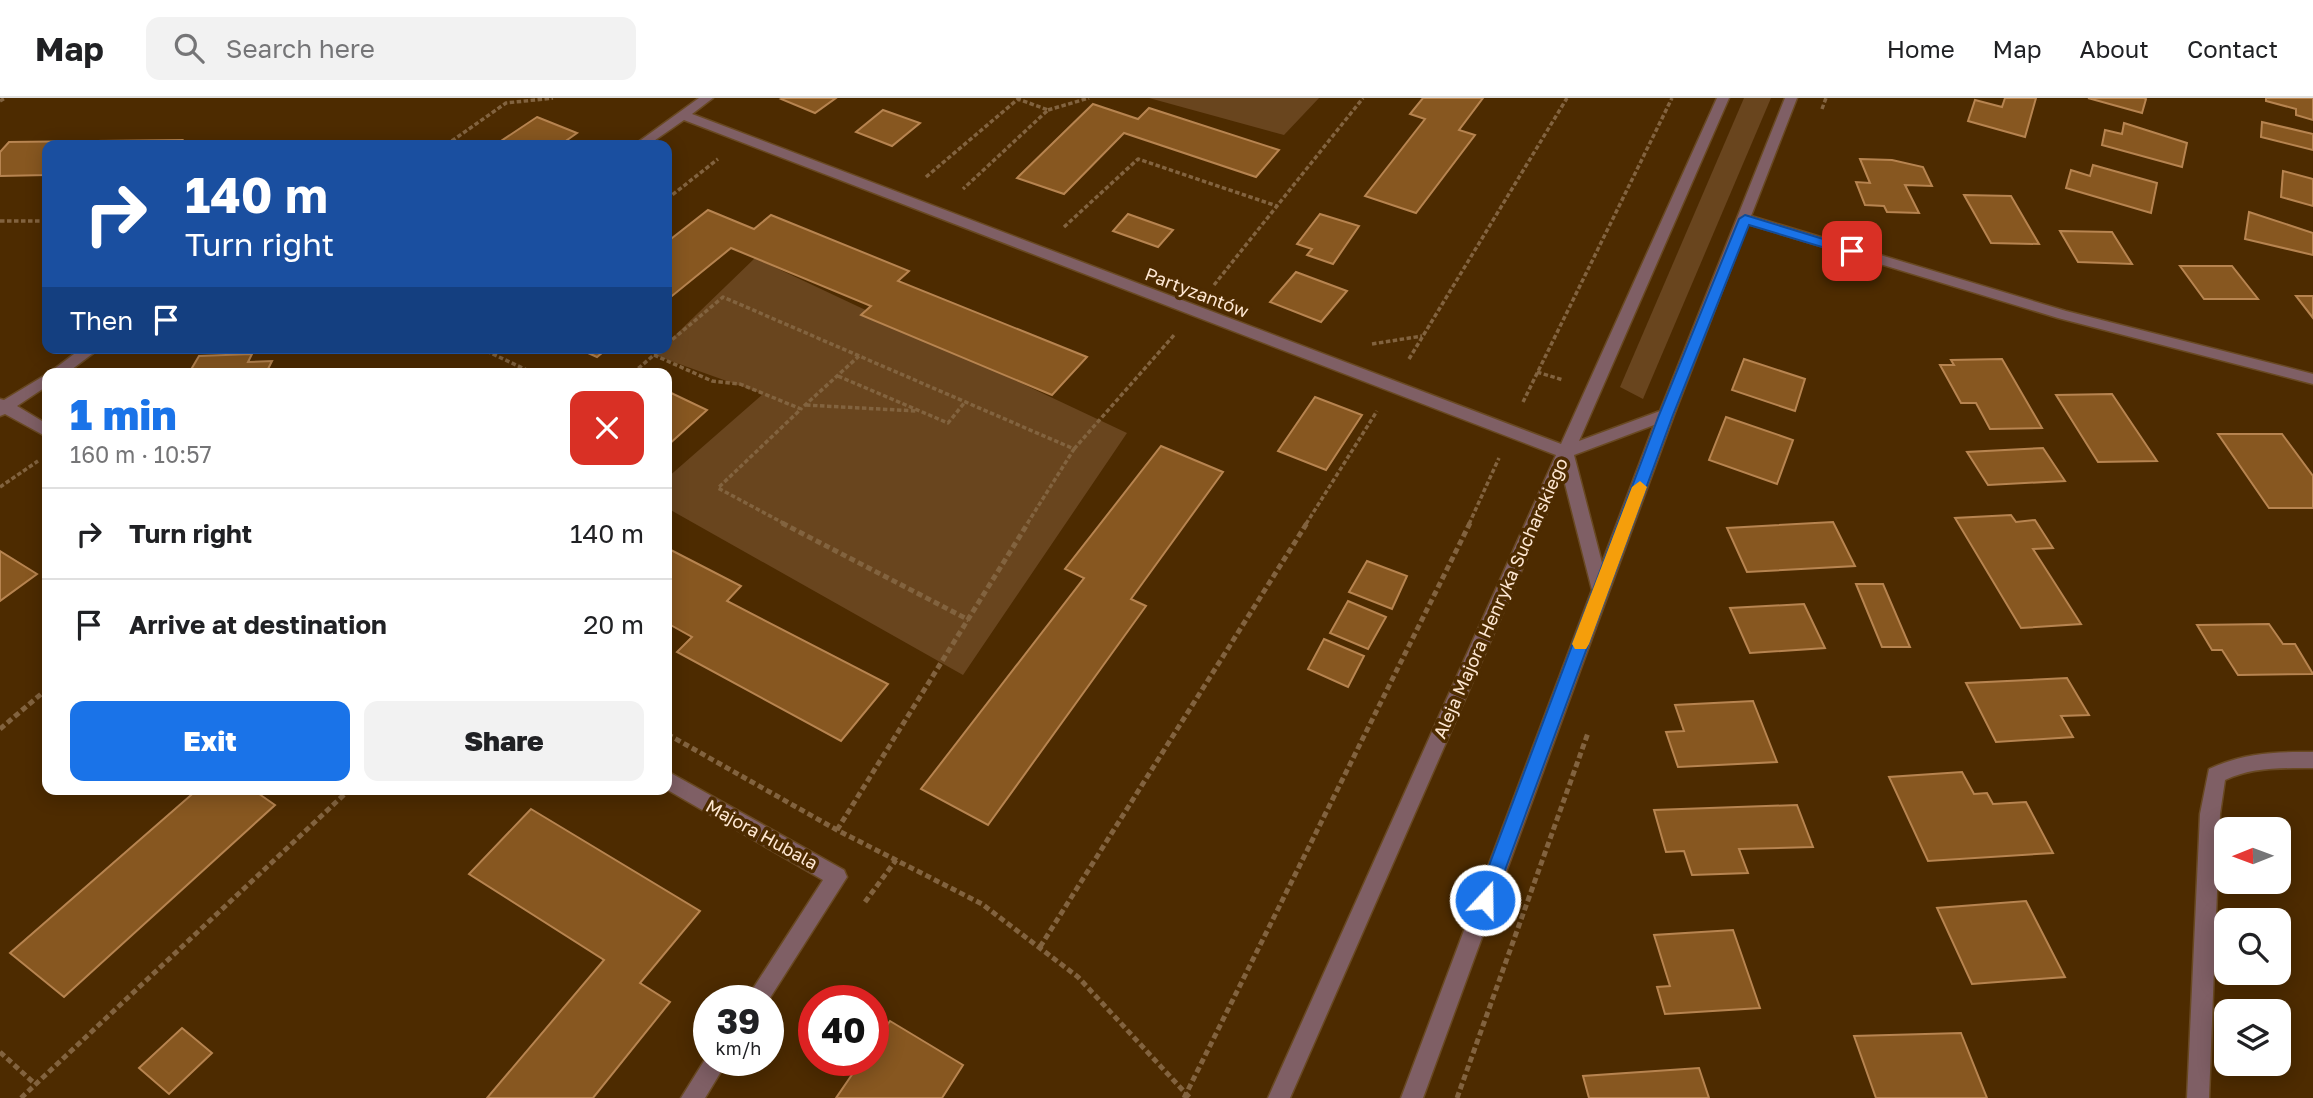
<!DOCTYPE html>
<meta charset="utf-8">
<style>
:root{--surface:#fff;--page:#f2f2f2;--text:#202124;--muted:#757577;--line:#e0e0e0;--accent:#1a73e8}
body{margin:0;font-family:"Golos Text",sans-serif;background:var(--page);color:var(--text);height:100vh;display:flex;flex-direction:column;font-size:26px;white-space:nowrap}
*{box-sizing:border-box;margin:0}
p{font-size:23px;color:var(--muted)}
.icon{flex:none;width:38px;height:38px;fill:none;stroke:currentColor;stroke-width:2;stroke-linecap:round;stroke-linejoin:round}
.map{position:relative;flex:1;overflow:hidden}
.side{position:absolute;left:42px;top:270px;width:630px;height:427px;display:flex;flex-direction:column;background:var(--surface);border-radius:14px;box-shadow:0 4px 18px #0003}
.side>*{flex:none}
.banner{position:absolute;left:42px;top:42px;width:630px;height:214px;border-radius:14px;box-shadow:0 4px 18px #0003;background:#1a4fa0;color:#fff;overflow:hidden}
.needle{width:46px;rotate:269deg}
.fabs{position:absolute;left:2214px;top:719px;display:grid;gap:14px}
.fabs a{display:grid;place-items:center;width:77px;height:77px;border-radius:14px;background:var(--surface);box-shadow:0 4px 18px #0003;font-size:35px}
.speed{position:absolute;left:693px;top:887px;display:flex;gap:14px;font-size:35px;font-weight:700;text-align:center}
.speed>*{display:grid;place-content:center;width:91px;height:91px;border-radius:50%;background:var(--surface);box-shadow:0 4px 18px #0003;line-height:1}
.speed small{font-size:18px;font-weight:400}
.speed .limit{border:10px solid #d22;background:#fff;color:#111}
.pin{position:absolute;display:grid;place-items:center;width:60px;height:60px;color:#fff;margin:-30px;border-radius:14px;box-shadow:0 4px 10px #0006}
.me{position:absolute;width:77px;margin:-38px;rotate:21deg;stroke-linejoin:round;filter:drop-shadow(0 0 5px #0008)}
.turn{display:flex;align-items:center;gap:24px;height:147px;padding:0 28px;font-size:32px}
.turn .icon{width:91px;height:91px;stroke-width:2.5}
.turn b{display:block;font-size:49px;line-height:60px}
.then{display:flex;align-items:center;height:66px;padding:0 28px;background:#0003;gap:14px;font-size:26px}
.round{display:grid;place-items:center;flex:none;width:74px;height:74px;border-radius:14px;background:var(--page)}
.head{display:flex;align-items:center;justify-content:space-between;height:119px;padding:0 28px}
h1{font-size:42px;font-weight:800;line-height:52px;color:var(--accent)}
.button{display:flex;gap:14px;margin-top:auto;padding:14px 28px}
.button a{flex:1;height:80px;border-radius:14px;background:var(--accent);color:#fff;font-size:28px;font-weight:800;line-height:80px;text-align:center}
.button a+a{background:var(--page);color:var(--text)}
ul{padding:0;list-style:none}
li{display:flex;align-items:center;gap:21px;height:91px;padding:0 28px;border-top:2px solid var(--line)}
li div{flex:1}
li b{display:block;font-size:26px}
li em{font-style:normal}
header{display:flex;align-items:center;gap:42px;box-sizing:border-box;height:98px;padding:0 35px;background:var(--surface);border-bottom:2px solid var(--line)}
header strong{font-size:33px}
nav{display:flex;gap:38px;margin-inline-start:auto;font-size:24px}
.search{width:490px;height:63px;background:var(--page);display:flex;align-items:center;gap:18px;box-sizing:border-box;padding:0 24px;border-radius:14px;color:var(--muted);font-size:26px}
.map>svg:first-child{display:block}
</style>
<header>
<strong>Map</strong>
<div class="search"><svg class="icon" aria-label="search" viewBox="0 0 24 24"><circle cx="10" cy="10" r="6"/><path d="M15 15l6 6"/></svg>Search here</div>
<nav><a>Home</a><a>Map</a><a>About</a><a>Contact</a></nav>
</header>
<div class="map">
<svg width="2313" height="1000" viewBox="0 0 2313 1000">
<rect width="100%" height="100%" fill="#4d2b00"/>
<g fill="#69451e">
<polygon points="1149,0 1319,0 1284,37"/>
<polygon points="1744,0 1771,0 1643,301 1620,289"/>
<polygon points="755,160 1127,335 963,577 667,410 667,380 763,296 654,257 661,250 667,250 667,245"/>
</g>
<g fill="#875720" stroke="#b78450" stroke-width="2">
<polygon points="783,0 836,0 815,15 781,1"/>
<polygon points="1423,0 1483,0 1459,32 1475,37 1416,115 1365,98 1425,21 1410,16"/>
<polygon points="2005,0 2036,0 2025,39 1968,23 1975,2 2002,9"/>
<polygon points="2088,0 2144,0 2146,1 2142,15"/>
<polygon points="2266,0 2313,0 2313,22 2296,17 2296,11 2266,3"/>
<polygon points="1093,6 1138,21 1149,10 1279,52 1256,79 1124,35 1064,96 1017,80"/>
<polygon points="883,12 920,25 892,48 856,34"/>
<polygon points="537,19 577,35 560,47 495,47"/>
<polygon points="2262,24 2313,36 2313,52 2261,39"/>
<polygon points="2124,25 2187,45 2182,69 2102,47 2105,32 2122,36"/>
<polygon points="182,42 178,47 47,47 47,77 0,78 0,54 9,44"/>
<polygon points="1860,61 1892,62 1923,69 1932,88 1905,87 1919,115 1887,114 1884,108 1865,107 1856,84 1870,85"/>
<polygon points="2093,67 2157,85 2151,115 2066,90 2071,72 2090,78"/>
<polygon points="2283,73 2313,81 2313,108 2281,99"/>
<polygon points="1964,97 2011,98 2039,146 1991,145"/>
<polygon points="708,112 754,131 771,117 909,173 898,183 1087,259 1052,297 861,217 871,208 731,150 667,202 667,144"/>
<polygon points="2249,114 2313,135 2313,157 2245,141"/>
<polygon points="1128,116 1173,132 1158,149 1113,133"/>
<polygon points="1320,116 1359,128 1333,166 1307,157 1312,151 1297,146"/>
<polygon points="2060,133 2112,134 2132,166 2078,164"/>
<polygon points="2180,168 2232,168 2258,201 2204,201"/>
<polygon points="1296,174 1347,193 1321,224 1270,204"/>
<polygon points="2296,198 2313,198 2313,220"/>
<polygon points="577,250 608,250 597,259"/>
<polygon points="252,256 248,264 272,263 266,275 189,275 199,258"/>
<polygon points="1744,261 1805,281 1795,313 1732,292"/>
<polygon points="2002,261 2042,330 1990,331 1976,305 1961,305 1940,267 1954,267 1951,262"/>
<polygon points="667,293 707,312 667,348"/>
<polygon points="2112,296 2157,363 2098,364 2056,297"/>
<polygon points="1315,299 1362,317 1326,372 1278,353"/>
<polygon points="1726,319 1793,342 1777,386 1709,362"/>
<polygon points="2218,336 2282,336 2313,378 2313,410 2269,410"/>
<polygon points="1161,348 1223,374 1131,501 1146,508 988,727 921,691 1084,480 1065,471"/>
<polygon points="2043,350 2065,383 1988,387 1967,354"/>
<polygon points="2011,417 2016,424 2035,422 2053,450 2033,451 2081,526 2021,530 1955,420"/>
<polygon points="1833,424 1855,468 1747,474 1727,430"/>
<polygon points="667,450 741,488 727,503 888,586 841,643 677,554 692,539 667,525"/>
<polygon points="0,453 37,476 0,503"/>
<polygon points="1367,463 1407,478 1392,511 1349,494"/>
<polygon points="1856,486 1883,486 1910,549 1882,549"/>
<polygon points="1348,503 1386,519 1368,551 1330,535"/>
<polygon points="1804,506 1825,550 1750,555 1730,510"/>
<polygon points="2269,526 2283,546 2295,546 2313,576 2238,577 2222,552 2212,552 2197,527"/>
<polygon points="1324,541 1364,558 1348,589 1308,571"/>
<polygon points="2067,580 2089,617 2061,618 2073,639 1996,644 1966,585"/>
<polygon points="1753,603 1777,664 1678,669 1666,634 1684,633 1675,607"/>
<polygon points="1962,674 1974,696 1987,695 1993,706 2026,704 2053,755 1928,763 1889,679"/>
<polygon points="198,691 252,691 275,707 64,899 10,855"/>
<polygon points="1797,707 1813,749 1739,751 1748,775 1692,777 1684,753 1666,754 1654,712"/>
<polygon points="531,711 700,813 640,885 670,904 593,1000 487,1000 604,862 469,776"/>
<polygon points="2026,803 2065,879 1972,886 1937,810"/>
<polygon points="1733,832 1760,910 1665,916 1657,889 1670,888 1654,837"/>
<polygon points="890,923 963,967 942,1000 836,1000 862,962 873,962 873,947"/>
<polygon points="182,930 212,955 169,996 139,970"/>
<polygon points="1961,935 1987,1000 1876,1000 1854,938"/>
<polygon points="1699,970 1709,1000 1589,1000 1583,978"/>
</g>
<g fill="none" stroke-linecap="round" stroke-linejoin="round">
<defs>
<g id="minor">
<path d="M699,0H713L692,16L1561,346L1717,0H1729L1579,343L1660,313L1785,0H1797L1751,118L2066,213L2313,276V286L2058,220L1748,126L1674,317L1423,1000H1401L1592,492L1563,378L1290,1000H1268L1556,357L684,22L648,47H634ZM1654,327L1602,465L1574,357Z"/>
<polygon points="82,250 100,250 67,275 49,275"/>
<polygon points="47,276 47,288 17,308 47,326 47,339 5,316 0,318 0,301 4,302"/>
<path d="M2300,654H2313V670C2283,670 2252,669 2225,682L2220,716L2209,1000H2187L2200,716L2209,671C2239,657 2268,654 2300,654Z"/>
<polygon points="667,673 844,772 847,779 768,903 745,903 823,782 666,691"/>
<polygon points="709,955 709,962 728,962 705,1000 681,1000"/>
</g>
</defs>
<use href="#minor" stroke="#694922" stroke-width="3"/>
<g stroke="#82633f" stroke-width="3.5" stroke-dasharray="4.5 2.5" stroke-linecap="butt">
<polyline points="0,3 5,0"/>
<polyline points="1822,11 1826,0"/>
<polyline points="1048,12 1089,0"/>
<polyline points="446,47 506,5 553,0"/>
<polyline points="926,79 1018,1 1048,12 963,91"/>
<polyline points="667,101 718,61"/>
<polyline points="0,123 47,123"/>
<polyline points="1064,129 1138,61 1277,108"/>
<polyline points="1214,187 1363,0"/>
<polyline points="667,246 723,199 1074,351 1027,426"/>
<polyline points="1372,246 1422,238"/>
<polyline points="480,250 533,275"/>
<polyline points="654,257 712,283 740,286 801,311 718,390 785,426"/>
<polyline points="1409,261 1567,0"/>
<polyline points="1537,274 1563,282"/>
<polyline points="633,275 662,250"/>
<polyline points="838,278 948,325 965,304"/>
<polyline points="1523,304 1672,0"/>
<polyline points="806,307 916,313"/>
<polyline points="804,308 859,258"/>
<polyline points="1074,351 1175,236"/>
<polyline points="0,389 38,363"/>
<polyline points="1306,426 1377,313"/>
<polyline points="1469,426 1499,360"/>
</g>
<g stroke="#82633f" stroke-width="5" stroke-dasharray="6 3.5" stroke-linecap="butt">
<polyline points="782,425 969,522"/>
<polyline points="0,631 47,591"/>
<polyline points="667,636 837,732 982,806 1078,879 1190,1000"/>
<polyline points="837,732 1028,425"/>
<polyline points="865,804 896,762"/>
<polyline points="1040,849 1307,425"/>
<polyline points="768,937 778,924"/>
<polyline points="0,954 35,986"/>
<polyline points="21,1000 350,691"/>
<polyline points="1184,1000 1470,425"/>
<polyline points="1457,1000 1588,635"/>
</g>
<use href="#minor" fill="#7f5f65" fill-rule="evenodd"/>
</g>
<polygon fill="#1a73e8" stroke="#114b97" stroke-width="2" points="1745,117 1856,151 1858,153 1852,158 1749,127 1673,317 1494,802 1492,809 1485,811 1478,809 1476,802 1659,317 1739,121"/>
<polygon fill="#f59e0b" points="1640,383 1647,389 1589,546 1586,551 1575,551 1572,546 1632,389"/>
<g text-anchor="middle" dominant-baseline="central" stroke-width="7" stroke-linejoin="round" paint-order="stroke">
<g font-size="18" fill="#fee7d2" stroke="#4d2b00">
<text transform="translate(1197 194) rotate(21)">Partyzantów</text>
<text transform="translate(1500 500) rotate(-66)">Aleja Majora Henryka Sucharskiego</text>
<text transform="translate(762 736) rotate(29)">Majora Hubala</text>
</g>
</g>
</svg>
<div class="fabs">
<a><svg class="needle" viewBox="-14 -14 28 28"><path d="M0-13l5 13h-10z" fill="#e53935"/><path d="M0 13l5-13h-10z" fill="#757577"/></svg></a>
<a><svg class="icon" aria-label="search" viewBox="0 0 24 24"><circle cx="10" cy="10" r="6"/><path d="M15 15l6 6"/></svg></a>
<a><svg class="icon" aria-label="layers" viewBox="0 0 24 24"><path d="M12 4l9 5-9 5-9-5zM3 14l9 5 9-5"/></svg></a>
</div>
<div class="speed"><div>39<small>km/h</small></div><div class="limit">40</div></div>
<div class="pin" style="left:1852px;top:153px;background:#d93025"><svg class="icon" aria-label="arrive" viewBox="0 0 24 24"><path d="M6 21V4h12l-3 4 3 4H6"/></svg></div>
<svg class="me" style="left:1485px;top:802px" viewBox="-20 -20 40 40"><circle r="17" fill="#1a73e8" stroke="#fff" stroke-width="3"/><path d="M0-11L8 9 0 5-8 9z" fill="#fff"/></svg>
<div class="banner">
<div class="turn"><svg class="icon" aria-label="right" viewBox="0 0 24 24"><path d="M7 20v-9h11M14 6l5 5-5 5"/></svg><div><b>140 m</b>Turn right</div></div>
<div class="then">Then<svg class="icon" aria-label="arrive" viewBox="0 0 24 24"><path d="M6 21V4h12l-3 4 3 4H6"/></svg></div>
</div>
<section class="side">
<div class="head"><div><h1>1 min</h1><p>160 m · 10:57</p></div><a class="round" style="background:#d93025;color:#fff"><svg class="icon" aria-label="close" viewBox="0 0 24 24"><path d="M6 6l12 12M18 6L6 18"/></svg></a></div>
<ul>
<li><svg class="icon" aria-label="right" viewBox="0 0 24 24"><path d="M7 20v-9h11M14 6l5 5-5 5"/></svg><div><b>Turn right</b></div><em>140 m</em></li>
<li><svg class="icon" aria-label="arrive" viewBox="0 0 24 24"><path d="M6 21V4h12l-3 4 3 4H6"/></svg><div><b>Arrive at destination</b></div><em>20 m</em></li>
</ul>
<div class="button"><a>Exit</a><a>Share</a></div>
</section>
</div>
